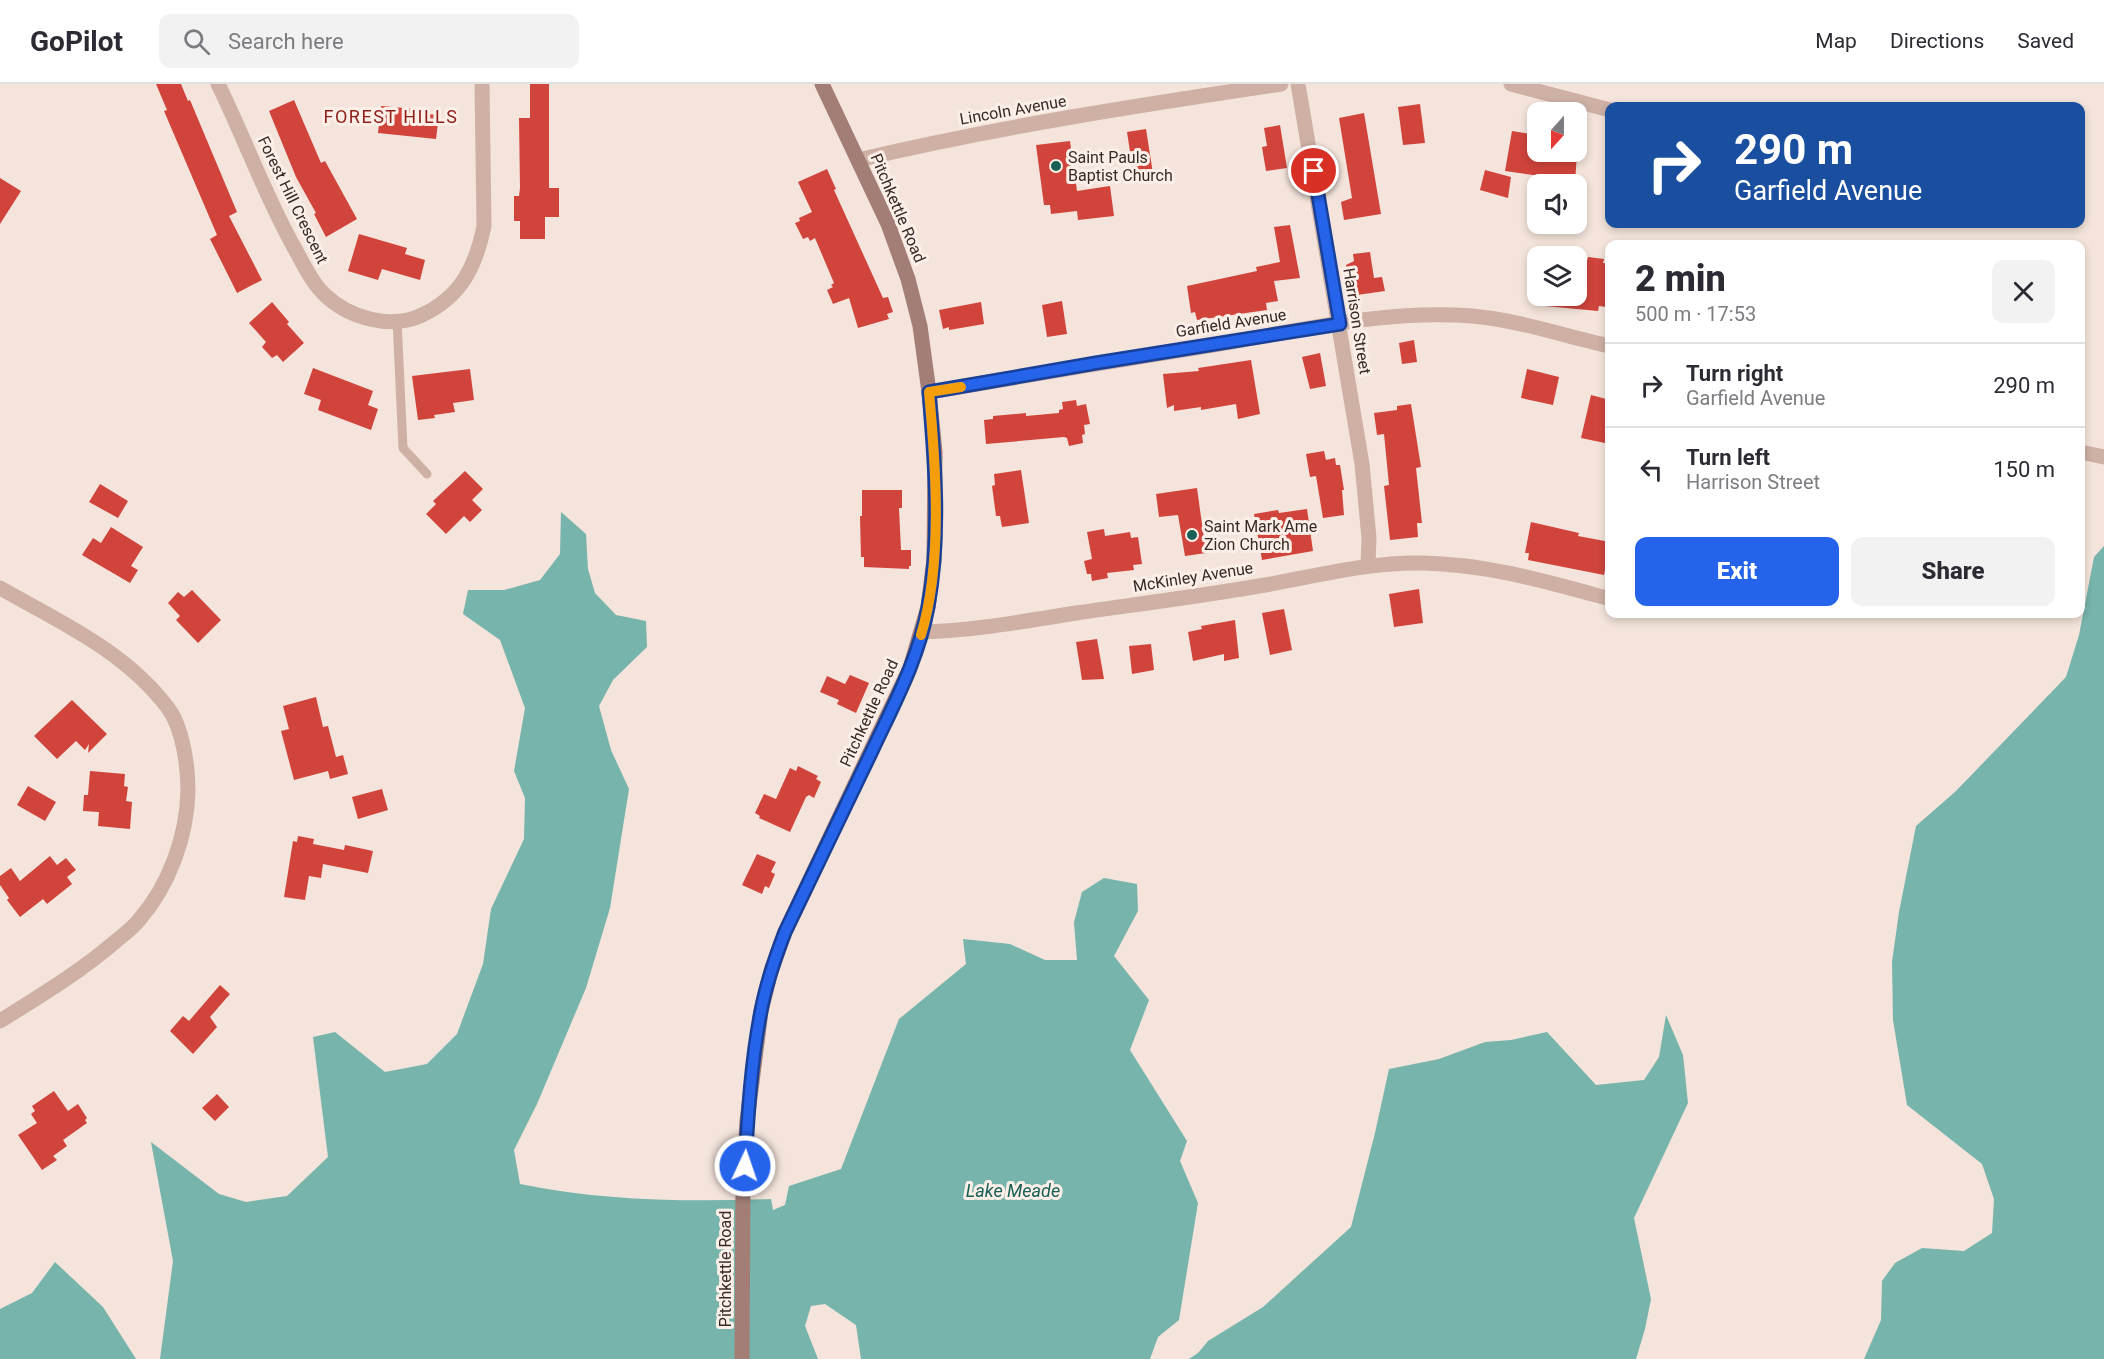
<!DOCTYPE html>
<meta charset="utf-8">
<style>
:root{--surface:#fff;--page:#f2f2f3;--text:#2b2b33;--muted:#7c7c81;--line:#e1e1e2;--accent:#2563eb}
body{margin:0;font-family:Roboto,sans-serif;background:var(--page);color:var(--text);height:100vh;display:flex;flex-direction:column;font-size:22px;white-space:nowrap}
*{box-sizing:border-box;margin:0}
p{font-size:20px;color:var(--muted)}
.icon{flex:none;width:33px;height:33px;fill:none;stroke:currentColor;stroke-width:2;stroke-linecap:round;stroke-linejoin:round}
.map{position:relative;flex:1;overflow:hidden}
.drawer{position:absolute;left:1605px;top:156px;width:480px;height:378px;display:flex;flex-direction:column;background:var(--surface);border-radius:12px;box-shadow:0 3px 9px #0003}
.drawer>*{flex:none}
.top-card{position:absolute;left:1605px;top:18px;width:480px;height:126px;border-radius:12px;box-shadow:0 3px 9px #0003;background:#1a4fa0;color:#fff;overflow:hidden}
.needle{width:39px;rotate:201deg}
.buttons{position:absolute;left:1527px;top:18px;display:grid;gap:12px}
.buttons a{display:grid;place-items:center;width:60px;height:60px;border-radius:12px;background:var(--surface);box-shadow:0 3px 9px #0003;font-size:30px}
.pin{position:absolute;display:grid;place-items:center;width:51px;height:51px;color:#fff;margin:-26px;border:3px solid #fff;border-radius:50%;box-shadow:0 2px 6px #0007}
.me{position:absolute;width:66px;margin:-33px;rotate:3deg;stroke-linejoin:round;filter:drop-shadow(0 0 4px #0008)}
.turn{display:flex;align-items:center;gap:21px;height:126px;padding:0 30px;font-size:27px}
.turn .icon{width:78px;height:78px;stroke-width:2.5}
.turn b{display:block;font-size:42px;line-height:51px}
.round{display:grid;place-items:center;flex:none;width:63px;height:63px;border-radius:12px;background:var(--page)}
.headline{display:flex;align-items:center;justify-content:space-between;height:102px;padding:0 30px}
h1{font-size:36px;font-weight:800;line-height:45px}
.primary-button{display:flex;gap:12px;margin-top:auto;padding:12px 30px}
.primary-button a{flex:1;height:69px;border-radius:12px;background:var(--accent);color:#fff;font-size:24px;font-weight:800;line-height:69px;text-align:center}
.primary-button a+a{background:var(--page);color:var(--text)}
ul{padding:0;list-style:none}
li{display:flex;align-items:center;gap:18px;height:84px;padding:0 30px;border-top:2px solid var(--line)}
li div{flex:1}
li b{display:block;font-size:22px}
li em{font-style:normal}
header{display:flex;align-items:center;gap:36px;box-sizing:border-box;height:84px;padding:0 30px;background:var(--surface);border-bottom:2px solid var(--line)}
header strong{font-size:28px}
nav{display:flex;gap:33px;margin-inline-start:auto;font-size:21px}
.search{width:420px;height:54px;background:var(--page);display:flex;align-items:center;gap:15px;box-sizing:border-box;padding:0 21px;border-radius:12px;color:var(--muted);font-size:22px}
.map>svg:first-child{display:block}
</style>
<header>
<strong>GoPilot</strong>
<div class="search"><svg class="icon" aria-label="search" viewBox="0 0 24 24"><circle cx="10" cy="10" r="6"/><path d="M15 15l6 6"/></svg>Search here</div>
<nav><a>Map</a><a>Directions</a><a>Saved</a></nav>
</header>
<div class="map">
<svg width="2104" height="1275" viewBox="0 0 2104 1275">
<rect width="100%" height="100%" fill="#f4e4db"/>
<g fill="#77b4ab">
<path d="M561,428L586,450L588,485L595,509L616,531L646,537L647,563L613,596L599,622L611,666L629,705L610,824L586,904L537,1020L514,1066L520,1100C602,1117 687,1118 771,1115L773,1126L785,1121L789,1102L841,1085L899,935L966,880L963,855L1010,860L1045,876H1077L1074,838L1082,808L1104,794L1137,800L1138,827L1114,872L1149,916L1130,966L1187,1057L1180,1077L1198,1119L1179,1236L1158,1253L1150,1275H861L856,1241L825,1220L811,1222L805,1242L818,1275H160L173,1177L151,1058L219,1110L246,1118L287,1112L328,1073L313,953L335,948L385,988L427,980L457,950L483,880L491,825L524,755L525,714L514,687L525,624L500,556L463,530L468,506H504L540,496L560,470Z"/>
<polygon points="2104,462 2104,1275 1864,1275 1881,1236 1882,1197 1895,1179 1922,1164 1964,1167 1992,1149 1994,1115 1982,1080 1907,1021 1893,936 1892,878 1899,828 1916,742 1956,707 2066,593 2079,551 2094,473"/>
<polygon points="1666,931 1683,971 1688,1019 1634,1134 1651,1215 1645,1245 1636,1275 1189,1275 1198,1269 1208,1257 1263,1223 1351,1143 1375,1049 1389,985 1439,975 1485,958 1511,956 1547,948 1596,1001 1644,996 1659,973"/>
<polygon points="55,1178 103,1223 136,1275 0,1275 0,1225 32,1209"/>
</g>
<g fill="#d1443c">
<polygon points="156,0 181,0 188,17 190,16 237,128 229,132 262,196 237,209 210,155 217,151 164,27 167,26"/>
<polygon points="530,0 549,0 549,104 559,104 559,133 545,133 545,155 520,155 520,137 514,137 514,112 519,112 520,104 519,34 530,34"/>
<polygon points="294,16 321,79 325,77 357,135 326,153 314,130 316,129 296,93 269,27"/>
<polygon points="1420,20 1425,59 1403,61 1398,23"/>
<polygon points="381,22 427,26 426,30 439,31 436,55 378,49"/>
<polygon points="1364,29 1381,130 1344,136 1341,118 1352,114 1339,34"/>
<polygon points="1280,41 1287,84 1266,87 1262,63 1267,62 1264,44"/>
<polygon points="1146,45 1154,96 1135,100 1127,48"/>
<polygon points="1512,47 1536,51 1538,68 1577,68 1575,100 1555,99 1555,94 1505,87"/>
<polygon points="1070,57 1077,107 1110,102 1114,132 1078,136 1077,127 1051,130 1050,121 1044,121 1036,61"/>
<polygon points="827,85 836,105 834,106 883,214 888,213 893,228 887,230 889,235 858,244 849,214 833,220 827,206 833,203 831,201 834,199 815,154 810,157 808,153 803,155 795,139 800,137 799,134 812,128 798,98"/>
<polygon points="1485,86 1511,93 1508,114 1480,106"/>
<polygon points="0,94 21,107 0,140"/>
<polygon points="1290,141 1300,194 1274,197 1278,217 1266,219 1267,226 1197,236 1195,228 1191,229 1187,202 1257,187 1256,183 1280,178 1274,143"/>
<polygon points="359,150 407,164 405,170 425,176 420,196 382,185 378,196 348,187"/>
<polygon points="1370,168 1374,194 1382,193 1385,207 1350,212 1346,181 1354,177 1353,170"/>
<polygon points="1588,173 1604,175 1603,179 1610,180 1610,201 1606,223 1599,222 1598,227 1545,222 1546,212 1576,212 1576,191 1583,191 1585,177 1587,177"/>
<polygon points="1062,217 1067,250 1047,253 1042,221"/>
<polygon points="272,218 289,238 287,240 304,259 283,278 277,271 272,274 262,263 266,258 249,239"/>
<polygon points="981,218 984,240 949,246 949,243 943,245 939,226"/>
<polygon points="1414,256 1417,278 1402,280 1399,259"/>
<polygon points="1320,269 1326,302 1310,305 1302,273"/>
<polygon points="1251,276 1260,330 1238,335 1236,320 1201,326 1201,323 1174,327 1174,321 1167,324 1163,290 1199,287 1198,284"/>
<polygon points="313,284 373,307 368,321 378,325 371,346 318,326 321,316 304,310"/>
<polygon points="470,285 474,316 453,319 455,328 434,331 435,334 418,336 412,292"/>
<polygon points="1527,285 1559,293 1553,321 1521,314"/>
<polygon points="1591,311 1610,316 1610,339 1605,359 1581,354"/>
<polygon points="1076,316 1077,322 1086,320 1090,340 1084,341 1085,350 1082,351 1083,359 1069,362 1067,354 1064,353 986,360 984,336 993,335 993,332 1026,329 1026,332 1059,329 1059,326 1063,325 1062,318"/>
<polygon points="1411,320 1421,383 1416,384 1422,439 1417,439 1418,453 1390,456 1384,402 1389,401 1384,350 1377,351 1374,329 1397,326 1397,322"/>
<polygon points="1324,367 1326,376 1335,374 1336,381 1340,381 1344,406 1342,406 1344,431 1323,434 1316,392 1310,393 1306,370"/>
<polygon points="1021,386 1029,439 1002,443 1000,432 996,432 992,402 995,401 994,390"/>
<polygon points="465,387 483,405 472,416 482,426 470,438 464,432 446,450 426,430 436,420 433,417"/>
<polygon points="100,400 128,417 118,434 89,418"/>
<polygon points="1197,404 1206,469 1185,472 1178,431 1159,433 1156,410"/>
<polygon points="862,406 902,406 902,424 899,424 901,466 911,466 911,482 909,482 909,485 864,483 864,473 861,473 860,432 862,432"/>
<polygon points="1307,425 1313,467 1262,476 1254,430 1278,426 1279,429"/>
<polygon points="1531,438 1579,449 1578,452 1610,458 1610,486 1605,486 1604,491 1528,476 1529,469 1525,469"/>
<polygon points="111,443 143,463 131,482 138,486 130,499 82,471 93,454 101,459"/>
<polygon points="1104,445 1105,452 1130,448 1131,454 1138,453 1142,480 1133,481 1134,486 1107,489 1108,494 1092,497 1091,490 1087,490 1084,477 1092,475 1087,448"/>
<polygon points="1419,505 1423,539 1394,543 1389,510"/>
<polygon points="192,506 221,536 198,559 176,536 180,532 168,519 178,508 184,513"/>
<polygon points="1284,525 1292,566 1270,571 1262,529"/>
<polygon points="1235,536 1239,574 1224,577 1224,570 1193,577 1188,548 1202,545 1201,542"/>
<polygon points="1097,555 1104,595 1082,596 1076,558"/>
<polygon points="1151,560 1154,586 1132,590 1129,562"/>
<polygon points="850,591 869,599 856,629 837,620 839,616 820,608 827,592 845,600"/>
<polygon points="316,613 323,643 328,642 336,673 343,671 348,690 330,695 328,687 294,696 281,647 289,645 283,622"/>
<polygon points="72,616 107,650 88,669 89,660 85,666 76,657 57,675 34,652"/>
<polygon points="798,682 818,692 816,695 821,698 814,714 809,711 806,713 790,748 759,734 760,732 755,729 764,710 776,715 790,684 796,687"/>
<polygon points="90,687 125,690 124,702 128,703 126,717 132,718 130,745 98,742 99,728 83,727 84,711 88,711"/>
<polygon points="28,702 56,718 45,737 17,721"/>
<polygon points="382,705 388,726 358,735 352,713"/>
<polygon points="298,752 314,755 313,760 344,766 345,761 373,767 368,789 323,780 321,794 309,792 305,816 284,813 293,757 297,758"/>
<polygon points="757,770 776,778 771,788 775,790 769,804 765,802 762,810 742,801"/>
<polygon points="50,772 57,781 66,774 76,786 67,793 72,800 47,820 43,815 20,833 7,816 9,814 0,801 0,792 11,784 20,797"/>
<polygon points="220,901 230,910 210,933 217,943 193,970 170,947 183,932 189,937"/>
<polygon points="54,1007 68,1027 78,1020 87,1034 85,1036 87,1039 63,1056 67,1062 53,1072 57,1076 42,1086 18,1051 37,1039 31,1030 35,1027 32,1022"/>
<polygon points="217,1010 229,1023 215,1037 202,1024"/>
</g>
<g fill="none" stroke-linecap="round" stroke-linejoin="round">
<polyline stroke="#ceb0a5" stroke-width="9" points="397,236 403,364 427,390"/>
<g stroke="#ceb0a5" stroke-width="15">
<path d="M218,0C245,55 265,112 295,165C304,181 312,199 325,211C349,234 391,246 422,231C461,213 476,182 484,142L482,0"/>
<polyline points="1298,0 1362,380 1369,454 1368,482"/>
<polyline points="1511,0 1610,26"/>
<path d="M858,76C997,43 1140,21 1281,0"/>
<path d="M929,308C1022,292 1114,277 1207,262C1294,248 1384,225 1472,232C1519,236 1564,252 1610,262"/>
<polyline points="2080,368 2104,373"/>
<path d="M0,504C60,538 125,567 168,624C183,644 188,683 188,707C187,752 169,802 139,836C133,844 123,851 116,857C80,888 40,912 0,937"/>
<path d="M922,548C973,547 1025,537 1076,529C1139,520 1202,512 1265,501C1317,492 1369,478 1422,479C1487,480 1548,498 1610,515"/>
</g>
<polyline stroke="#a27e77" stroke-width="15" points="742,1275 743,1105 747,1037 761,927 771,887 785,848 910,584 928,523 934,476 935,368 929,308 920,242 908,195 888,140 822,0"/>
</g>
<g fill="none" stroke-linecap="round" stroke-linejoin="round">
<defs>
<path id="route" d="M745,1082C748,1031 751,978 761,927C766,900 775,874 785,848C814,788 843,727 872,667C894,620 919,574 928,523C941,453 935,379 929,308L1096,279L1340,240L1314,87"/>
</defs>
<use href="#route" stroke="#184099" stroke-width="15"/>
<use href="#route" stroke="#2563eb" stroke-width="10"/>
<path stroke="#f59e0b" stroke-width="10" d="M921,551C943,479 936,383 929,308L961,303"/>
</g>
<g fill="#195f56" stroke="#fbefe8" stroke-width="2">
<circle cx="1056" cy="82" r="6"/>
<circle cx="1192" cy="451" r="6"/>
</g>
<g text-anchor="middle" dominant-baseline="central" stroke-width="6" stroke-linejoin="round" paint-order="stroke">
<g font-size="16" fill="#392a27" stroke="#fbefe8">
<text transform="translate(1013 26) rotate(-10)">Lincoln Avenue</text>
<text transform="translate(293 116) rotate(64)">Forest Hill Crescent</text>
<text transform="translate(898 124) rotate(67)">Pitchkettle Road</text>
<text transform="translate(1357 237) rotate(81)">Harrison Street</text>
<text transform="translate(1231 239) rotate(-9)">Garfield Avenue</text>
<text transform="translate(1193 493) rotate(-9)">McKinley Avenue</text>
<text transform="translate(869 629) rotate(-65)">Pitchkettle Road</text>
<text transform="translate(725 1185) rotate(-90)">Pitchkettle Road</text>
</g>
<g font-size="16" fill="#392a27" stroke="#fbefe8" text-anchor="start">
<text x="1068" y="73">Saint Pauls<tspan x="1068" dy="18">Baptist Church</tspan></text>
<text x="1204" y="442">Saint Mark Ame<tspan x="1204" dy="18">Zion Church</tspan></text>
</g>
<g font-size="18" letter-spacing="1.5" fill="#901e18" stroke="#fbefe8">
<text x="391" y="32">FOREST HILLS</text>
</g>
<g font-size="18" font-style="italic" fill="#195f56" stroke="#fbefe8">
<text x="1013" y="1106">Lake Meade</text>
</g>
</g>
</svg>
<div class="buttons">
<a><svg class="needle" viewBox="-14 -14 28 28"><path d="M0-13l5 13h-10z" fill="#e53935"/><path d="M0 13l5-13h-10z" fill="#7c7c81"/></svg></a>
<a><svg class="icon" aria-label="sound" viewBox="0 0 24 24"><path d="M4 9h4l5-4v14l-5-4H4zM17 9q2 3 0 6"/></svg></a>
<a><svg class="icon" aria-label="layers" viewBox="0 0 24 24"><path d="M12 4l9 5-9 5-9-5zM3 14l9 5 9-5"/></svg></a>
</div>
<div class="pin" style="left:1314px;top:87px;background:#d93025"><svg class="icon" aria-label="arrive" viewBox="0 0 24 24"><path d="M6 21V4h12l-3 4 3 4H6"/></svg></div>
<svg class="me" style="left:745px;top:1082px" viewBox="-20 -20 40 40"><circle r="17" fill="#2563eb" stroke="#fff" stroke-width="3"/><path d="M0-11L8 9 0 5-8 9z" fill="#fff"/></svg>
<div class="top-card">
<div class="turn"><svg class="icon" aria-label="right" viewBox="0 0 24 24"><path d="M7 20v-9h11M14 6l5 5-5 5"/></svg><div><b>290 m</b>Garfield Avenue</div></div>
</div>
<section class="drawer">
<div class="headline"><div><h1>2 min</h1><p>500 m · 17:53</p></div><a class="round"><svg class="icon" aria-label="close" viewBox="0 0 24 24"><path d="M6 6l12 12M18 6L6 18"/></svg></a></div>
<ul>
<li><svg class="icon" aria-label="right" viewBox="0 0 24 24"><path d="M7 20v-9h11M14 6l5 5-5 5"/></svg><div><b>Turn right</b><p>Garfield Avenue</p></div><em>290 m</em></li>
<li><svg class="icon" aria-label="left" viewBox="0 0 24 24"><path d="M17 20v-9H6M10 6l-5 5 5 5"/></svg><div><b>Turn left</b><p>Harrison Street</p></div><em>150 m</em></li>
</ul>
<div class="primary-button"><a>Exit</a><a>Share</a></div>
</section>
</div>
